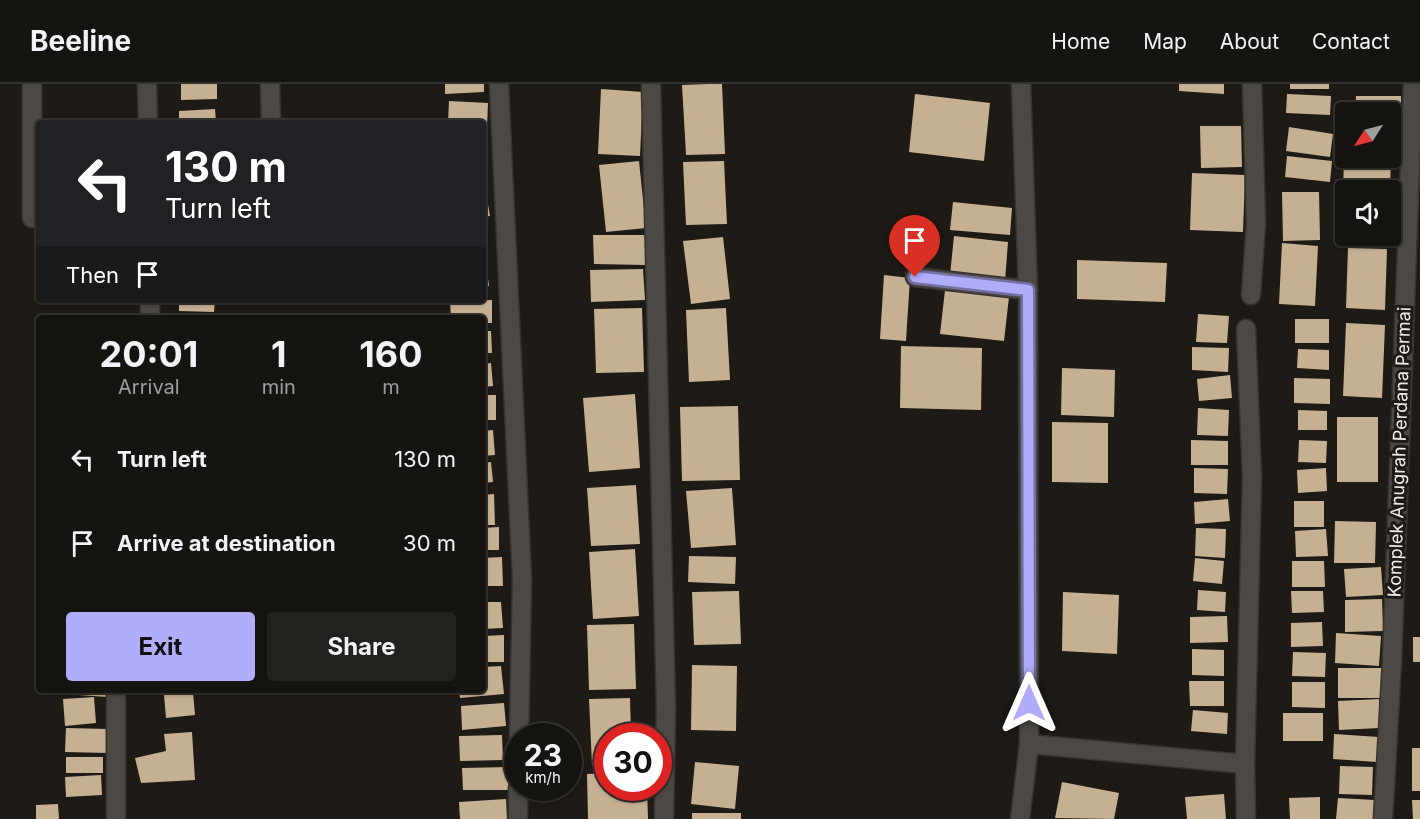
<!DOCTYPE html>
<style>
:root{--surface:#161410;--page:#23211e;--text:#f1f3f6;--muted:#9e9e9f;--line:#353330;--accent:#b1adfa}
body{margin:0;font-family:Inter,sans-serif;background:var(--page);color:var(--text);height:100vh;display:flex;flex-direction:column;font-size:22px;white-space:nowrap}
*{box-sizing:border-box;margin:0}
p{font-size:20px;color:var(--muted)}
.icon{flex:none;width:33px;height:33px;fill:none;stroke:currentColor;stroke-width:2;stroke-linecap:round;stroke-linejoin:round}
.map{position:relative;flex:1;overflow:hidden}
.side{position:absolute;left:36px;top:231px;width:450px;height:378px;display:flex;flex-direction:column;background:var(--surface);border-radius:6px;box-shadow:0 2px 4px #0004,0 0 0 2px var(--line)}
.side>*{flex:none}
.guide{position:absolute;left:36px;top:36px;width:450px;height:183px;border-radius:6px;box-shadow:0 2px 4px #0004,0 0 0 2px var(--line);background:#202124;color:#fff;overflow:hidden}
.needle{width:39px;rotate:234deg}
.controls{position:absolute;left:1335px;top:18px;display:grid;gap:12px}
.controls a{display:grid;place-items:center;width:66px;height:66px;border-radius:6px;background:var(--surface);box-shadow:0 2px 4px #0004,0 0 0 2px var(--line);font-size:30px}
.speed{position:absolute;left:504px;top:639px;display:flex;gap:12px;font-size:30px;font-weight:700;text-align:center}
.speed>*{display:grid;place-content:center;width:78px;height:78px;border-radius:50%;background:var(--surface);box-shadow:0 2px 4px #0004,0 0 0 2px var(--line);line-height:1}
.speed small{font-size:15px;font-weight:400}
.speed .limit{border:9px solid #d22;background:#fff;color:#111}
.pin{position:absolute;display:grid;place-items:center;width:51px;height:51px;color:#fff;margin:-62px -26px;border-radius:50% 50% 50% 0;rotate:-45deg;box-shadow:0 0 6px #0007}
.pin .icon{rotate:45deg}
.me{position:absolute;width:66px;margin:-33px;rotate:0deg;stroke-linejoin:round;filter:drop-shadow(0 0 4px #0008)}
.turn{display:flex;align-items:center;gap:21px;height:126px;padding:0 30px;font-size:27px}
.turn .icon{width:78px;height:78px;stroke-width:2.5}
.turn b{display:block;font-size:42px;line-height:51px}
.then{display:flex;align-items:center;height:57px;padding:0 30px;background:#0003;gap:12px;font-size:22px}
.eta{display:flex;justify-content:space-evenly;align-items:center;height:102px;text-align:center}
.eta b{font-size:36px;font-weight:700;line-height:42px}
.primary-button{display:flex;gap:12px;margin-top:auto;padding:12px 30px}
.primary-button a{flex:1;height:69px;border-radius:6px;background:var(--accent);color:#111;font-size:24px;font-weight:700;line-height:69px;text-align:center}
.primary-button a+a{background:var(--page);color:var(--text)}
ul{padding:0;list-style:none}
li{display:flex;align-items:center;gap:18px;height:84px;padding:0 30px}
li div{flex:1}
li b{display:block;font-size:22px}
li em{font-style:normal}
header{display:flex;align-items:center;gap:36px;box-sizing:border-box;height:84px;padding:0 30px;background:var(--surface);border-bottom:2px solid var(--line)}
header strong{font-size:28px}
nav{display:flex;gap:33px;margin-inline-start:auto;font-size:21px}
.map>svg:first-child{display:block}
</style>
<header>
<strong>Beeline</strong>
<nav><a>Home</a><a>Map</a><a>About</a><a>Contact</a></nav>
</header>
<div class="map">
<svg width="1420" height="735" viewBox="0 0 1420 735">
<rect width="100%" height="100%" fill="#1e1a16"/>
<g fill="#c6b092">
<polygon points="181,0 217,0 217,15 181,16"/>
<polygon points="445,0 484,0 484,8 445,10"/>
<polygon points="708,0 722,0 725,70 686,71 682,1"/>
<polygon points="1179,0 1224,0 1224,10 1179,7"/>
<rect x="1290" y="0" width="39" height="5"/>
<polygon points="601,5 643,8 640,72 598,70"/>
<polygon points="915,10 990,19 984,77 909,68"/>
<polygon points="1287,10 1331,12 1330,31 1286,29"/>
<polygon points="1356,12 1401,12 1401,59 1390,59 1390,28 1355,28"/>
<polygon points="449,17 488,19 487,43 483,43 483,39 448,39"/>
<polygon points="215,25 216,39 179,39 179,27"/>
<polygon points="1200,42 1241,42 1242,83 1201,84"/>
<polygon points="1289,43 1333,50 1330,73 1286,67"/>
<polygon points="1287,72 1332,77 1330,98 1285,93"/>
<polygon points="1344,74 1391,74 1390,106 1343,107"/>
<polygon points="639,77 646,144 606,148 599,81"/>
<polygon points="724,77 727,140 686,141 683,78"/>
<polygon points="483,85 486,85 487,106 483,106"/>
<polygon points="1192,89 1245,91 1243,148 1190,146"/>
<polygon points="1282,108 1319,108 1320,156 1283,157"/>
<polygon points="483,109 486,109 490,132 483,133"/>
<polygon points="953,118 1012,124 1010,151 950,146"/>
<polygon points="593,151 645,151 645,181 594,180"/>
<polygon points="954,152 1008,158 1005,197 950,191"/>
<polygon points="1354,152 1389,152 1390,155 1355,158"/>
<polygon points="723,153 730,215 691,220 683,157"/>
<polygon points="1282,159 1318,162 1315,222 1279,220"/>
<polygon points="1348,164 1387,165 1385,226 1346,224"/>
<polygon points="1077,176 1167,179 1165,218 1077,215"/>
<polygon points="483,179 486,179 489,202 483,203"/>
<polygon points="643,185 645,216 591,218 590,186"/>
<polygon points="884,191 910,194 906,257 880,255"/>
<polygon points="945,206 1009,213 1004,257 940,250"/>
<polygon points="179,216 215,216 214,228 179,227"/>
<polygon points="492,216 492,239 483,239 483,234 451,234 450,217"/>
<polygon points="642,224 644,288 596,289 594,225"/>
<polygon points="726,224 730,296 689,298 686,226"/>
<polygon points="1198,230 1229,232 1227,259 1196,258"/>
<rect x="1295" y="235" width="34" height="24"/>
<polygon points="1346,239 1385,241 1382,314 1343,312"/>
<polygon points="483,247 491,247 492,269 483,269"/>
<polygon points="901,262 982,264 981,326 900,324"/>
<polygon points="1192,263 1229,264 1228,288 1192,286"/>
<polygon points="1298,265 1329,266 1329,286 1297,284"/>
<polygon points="491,279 493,302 483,303 483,280"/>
<polygon points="1062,284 1115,286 1114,333 1061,331"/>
<polygon points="1230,291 1232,314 1199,317 1197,295"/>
<polygon points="1294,294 1330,295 1330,320 1294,319"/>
<polygon points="635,310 640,384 589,388 583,314"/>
<rect x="483" y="311" width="13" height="25"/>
<polygon points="738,322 740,396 682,397 680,323"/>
<polygon points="1198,324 1229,326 1228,352 1197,351"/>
<polygon points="1298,326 1327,327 1327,346 1298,346"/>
<rect x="1337" y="333" width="41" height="65"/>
<polygon points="1052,338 1108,339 1108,399 1052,398"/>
<polygon points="493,346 495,371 483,372 483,347"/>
<polygon points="1191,356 1228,357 1228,381 1191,381"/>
<polygon points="1299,356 1327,357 1326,379 1298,378"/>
<polygon points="491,378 493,398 483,399 483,379"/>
<polygon points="1194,384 1228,385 1227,410 1194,409"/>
<polygon points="1326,384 1327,407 1298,409 1297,386"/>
<polygon points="636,401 640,460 591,462 587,404"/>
<polygon points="732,404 736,461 691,464 686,407"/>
<polygon points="494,410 495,441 483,441 483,411"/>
<polygon points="1228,415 1230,437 1195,440 1194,418"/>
<rect x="1294" y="417" width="30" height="26"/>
<polygon points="1335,437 1376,438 1375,479 1334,479"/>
<polygon points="499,443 499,466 483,466 483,444"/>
<polygon points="1196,444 1226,445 1225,474 1195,472"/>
<polygon points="1326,445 1328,472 1296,473 1295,447"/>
<polygon points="635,465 639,532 593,535 589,468"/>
<polygon points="689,472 736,473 735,500 688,498"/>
<polygon points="502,473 503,502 483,502 483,474"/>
<polygon points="1195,474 1224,477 1222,500 1193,497"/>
<polygon points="1292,477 1324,477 1325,503 1292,503"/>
<polygon points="1381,483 1383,511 1346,513 1344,485"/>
<polygon points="1198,506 1226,508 1225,528 1197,526"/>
<polygon points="739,507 741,560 694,561 692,508"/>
<polygon points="1291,507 1323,507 1324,528 1292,529"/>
<polygon points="1063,508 1119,511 1117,570 1062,567"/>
<polygon points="1382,515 1383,547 1345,548 1345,516"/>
<polygon points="483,518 501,518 503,544 483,545"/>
<polygon points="1227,532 1228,558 1190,559 1190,533"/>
<polygon points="1322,538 1323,562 1291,563 1291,539"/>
<polygon points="634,540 636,605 589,606 587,541"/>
<polygon points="1336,549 1381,552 1379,582 1335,579"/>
<polygon points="504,551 504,578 483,578 483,552"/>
<rect x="1413" y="553" width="7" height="25"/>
<polygon points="1192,565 1224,566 1224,592 1192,591"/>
<polygon points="1293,568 1326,569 1325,593 1292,592"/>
<polygon points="692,581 737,582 736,647 691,646"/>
<polygon points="501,582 504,610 460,614 459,606 483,606 483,583"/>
<rect x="1338" y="584" width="45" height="30"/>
<polygon points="1189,597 1224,597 1224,622 1190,622"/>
<polygon points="1292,598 1325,598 1325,624 1292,623"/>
<polygon points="64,606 108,606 107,613 64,610"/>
<polygon points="193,609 195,631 166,634 164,611"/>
<polygon points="94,613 96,639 65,642 63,615"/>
<polygon points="630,614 631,652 608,652 608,681 592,681 589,615"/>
<polygon points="1379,615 1380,644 1339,646 1338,617"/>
<polygon points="504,619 506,642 462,646 461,622"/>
<polygon points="1193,626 1228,629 1227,650 1191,647"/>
<rect x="1283" y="629" width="40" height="28"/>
<polygon points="66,644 108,645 107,669 65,668"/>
<polygon points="192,648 195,696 141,699 135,674 166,667 164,650"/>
<polygon points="1334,650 1379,653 1377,678 1333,675"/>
<polygon points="502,651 503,676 460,677 459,652"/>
<rect x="1412" y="664" width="8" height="43"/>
<rect x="66" y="673" width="37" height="16"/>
<polygon points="695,678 739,682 735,725 691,720"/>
<polygon points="1340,682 1373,683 1372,711 1339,710"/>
<polygon points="509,683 510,706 463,706 462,684"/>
<polygon points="608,689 608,704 647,704 648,735 588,735 587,690"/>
<polygon points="101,691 102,711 66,713 65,693"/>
<polygon points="1062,698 1119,709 1114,735 1055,734"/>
<polygon points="1224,710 1226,735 1187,735 1185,713"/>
<polygon points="1320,713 1320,735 1290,735 1289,714"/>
<polygon points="1338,714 1375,716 1373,735 1336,735"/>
<polygon points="506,715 507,735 460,735 459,718"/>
<polygon points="1412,716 1420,716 1420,735 1413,735"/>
<polygon points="58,720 59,735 36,735 36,721"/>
<rect x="692" y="729" width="49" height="6"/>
</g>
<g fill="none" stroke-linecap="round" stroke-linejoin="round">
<defs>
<g id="minor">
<polyline points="147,0 148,39"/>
<polyline points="270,0 271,39"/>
<polyline points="499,0 522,496 519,652"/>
<polyline points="651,0 666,625 664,735"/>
<polyline points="32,134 32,0"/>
<polyline points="915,193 1028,206"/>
<polyline points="1251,211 1256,139 1252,0"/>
<polyline points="150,234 150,216"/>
<polyline points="1029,660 1245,680"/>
<polyline points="116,735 116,606"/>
<polyline points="518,735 518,704"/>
<polyline points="1020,735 1029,660 1029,642 1028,206 1021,0"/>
<polyline points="1246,735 1245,680 1252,394 1246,245"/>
<polyline points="1383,735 1392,577 1413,0"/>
</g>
</defs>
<use href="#minor" stroke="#363431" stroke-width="21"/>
<use href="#minor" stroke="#4c4843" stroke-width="18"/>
</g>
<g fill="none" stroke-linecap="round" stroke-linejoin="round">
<defs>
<polyline id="route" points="915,193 1028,206 1029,619"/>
</defs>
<use href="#route" stroke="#7370a2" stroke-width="15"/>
<use href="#route" stroke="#b1adfa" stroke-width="10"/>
</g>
<g text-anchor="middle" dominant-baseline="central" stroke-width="6" stroke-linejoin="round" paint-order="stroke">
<g font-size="18" fill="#f0eeeb" stroke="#1e1a16">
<text transform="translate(1399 368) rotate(-88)">Komplek Anugrah Perdana Permai</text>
</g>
</g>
</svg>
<div class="controls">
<a><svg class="needle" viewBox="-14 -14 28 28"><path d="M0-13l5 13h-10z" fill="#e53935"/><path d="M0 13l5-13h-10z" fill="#9e9e9f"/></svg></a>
<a><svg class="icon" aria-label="sound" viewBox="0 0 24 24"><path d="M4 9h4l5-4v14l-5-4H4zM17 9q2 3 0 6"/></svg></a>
</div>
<div class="speed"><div>23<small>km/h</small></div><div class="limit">30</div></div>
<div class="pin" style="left:915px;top:193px;background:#d93025"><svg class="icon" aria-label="arrive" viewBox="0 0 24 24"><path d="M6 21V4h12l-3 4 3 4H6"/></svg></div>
<svg class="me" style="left:1029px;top:619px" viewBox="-20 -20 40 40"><path d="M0-17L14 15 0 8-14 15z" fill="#b1adfa" stroke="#fff" stroke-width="4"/></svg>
<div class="guide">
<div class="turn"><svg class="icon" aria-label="left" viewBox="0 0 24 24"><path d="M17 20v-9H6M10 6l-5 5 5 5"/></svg><div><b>130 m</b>Turn left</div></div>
<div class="then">Then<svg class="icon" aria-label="arrive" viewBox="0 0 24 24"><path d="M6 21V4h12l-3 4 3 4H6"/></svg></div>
</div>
<section class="side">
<div class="eta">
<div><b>20:01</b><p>Arrival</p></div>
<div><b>1</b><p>min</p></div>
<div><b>160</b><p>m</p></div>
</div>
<ul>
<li><svg class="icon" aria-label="left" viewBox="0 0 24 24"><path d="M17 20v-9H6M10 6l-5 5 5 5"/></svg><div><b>Turn left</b></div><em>130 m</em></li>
<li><svg class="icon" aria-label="arrive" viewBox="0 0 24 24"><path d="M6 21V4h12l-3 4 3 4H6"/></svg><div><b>Arrive at destination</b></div><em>30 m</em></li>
</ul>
<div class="primary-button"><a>Exit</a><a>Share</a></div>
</section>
</div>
